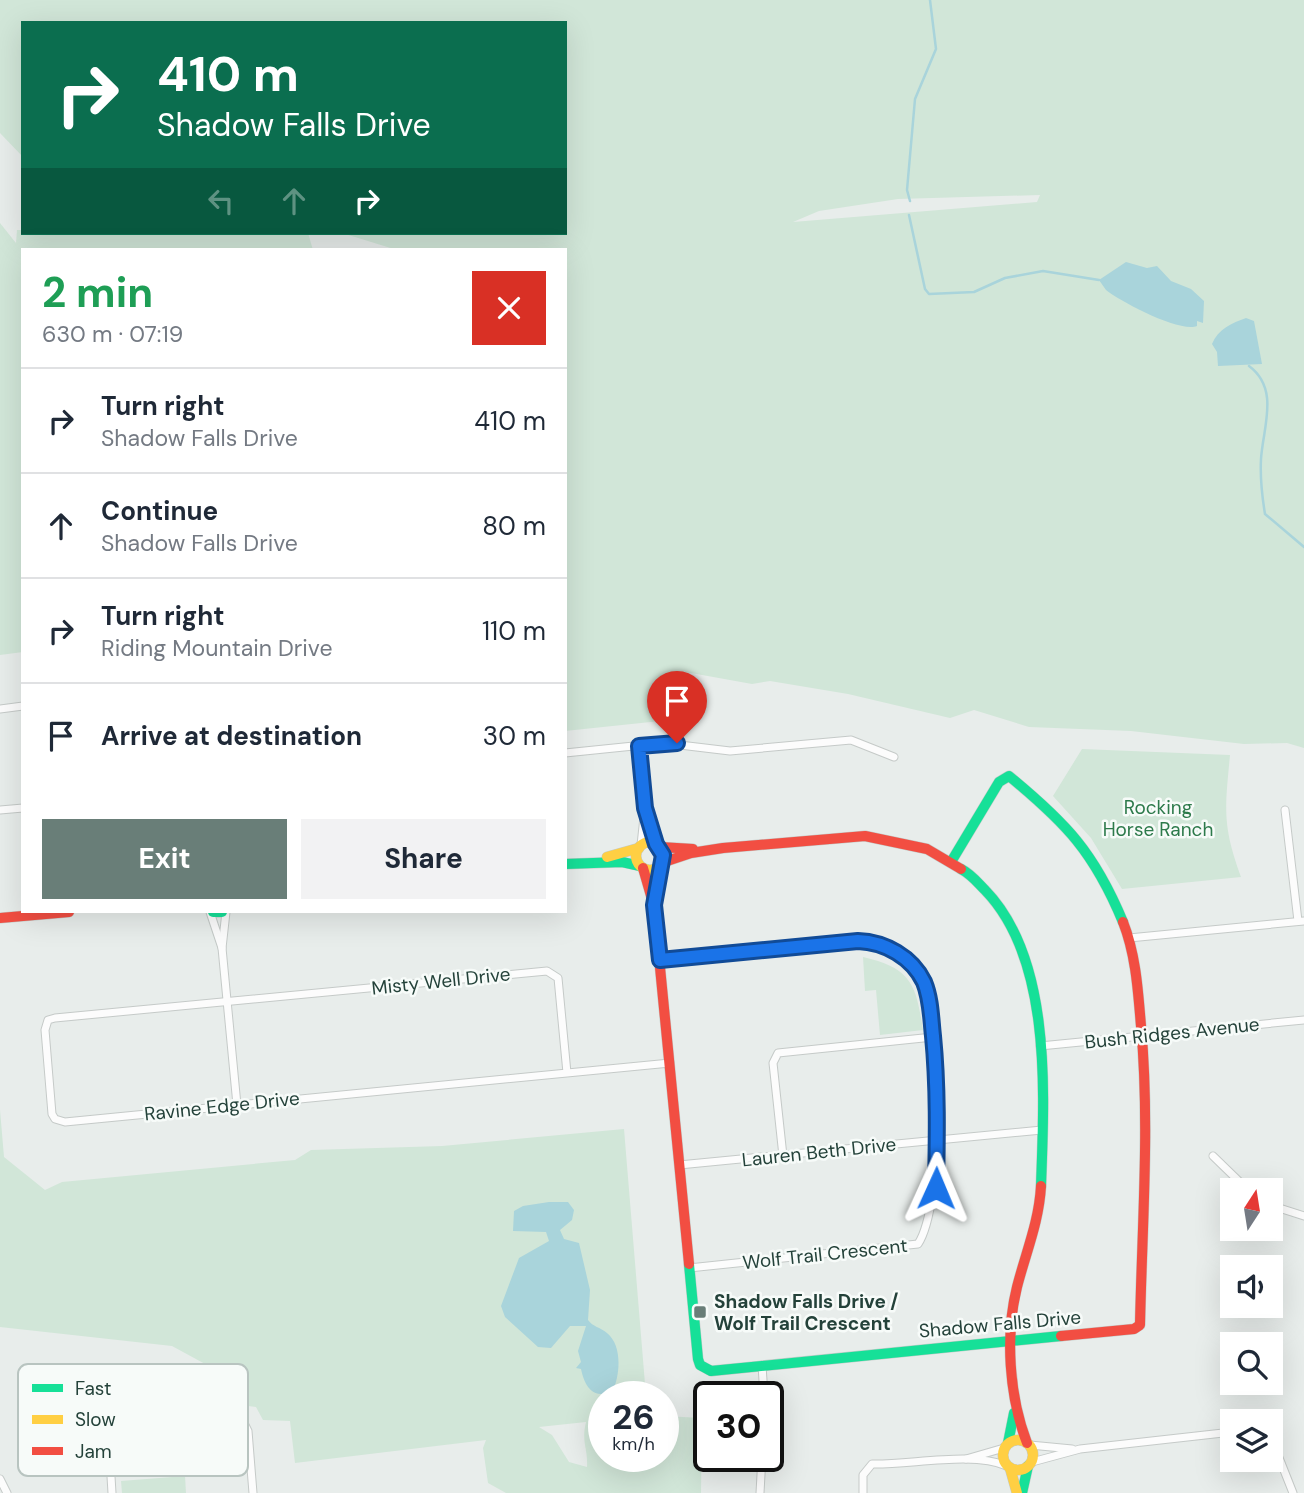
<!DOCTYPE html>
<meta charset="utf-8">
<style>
:root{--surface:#fff;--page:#f2f2f3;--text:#1f2937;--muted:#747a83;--line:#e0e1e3;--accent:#697e78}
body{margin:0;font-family:"DM Sans",sans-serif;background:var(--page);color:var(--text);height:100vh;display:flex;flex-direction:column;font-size:26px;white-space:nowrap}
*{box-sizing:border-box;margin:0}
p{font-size:23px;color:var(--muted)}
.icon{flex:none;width:38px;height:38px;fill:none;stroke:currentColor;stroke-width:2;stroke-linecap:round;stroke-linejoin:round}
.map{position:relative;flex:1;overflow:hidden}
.details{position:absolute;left:21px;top:248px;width:546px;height:665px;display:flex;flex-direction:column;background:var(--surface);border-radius:0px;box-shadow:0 7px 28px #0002}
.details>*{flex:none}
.banner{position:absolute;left:21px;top:21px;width:546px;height:214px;border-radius:0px;box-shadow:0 7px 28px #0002;background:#0b6e4f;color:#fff;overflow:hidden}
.needle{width:46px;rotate:12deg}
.controls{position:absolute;left:1220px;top:1178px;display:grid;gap:14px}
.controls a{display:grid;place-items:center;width:63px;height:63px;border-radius:0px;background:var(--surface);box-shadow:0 7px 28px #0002;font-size:35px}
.speed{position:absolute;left:588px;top:1381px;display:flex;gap:14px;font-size:35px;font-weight:700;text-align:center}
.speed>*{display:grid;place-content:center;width:91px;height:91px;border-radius:50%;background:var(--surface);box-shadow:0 7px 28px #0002;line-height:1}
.speed small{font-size:18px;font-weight:400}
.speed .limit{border:4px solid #111;border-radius:10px;background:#fff;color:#111}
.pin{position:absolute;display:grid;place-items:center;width:60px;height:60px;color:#fff;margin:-72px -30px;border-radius:50% 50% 50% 0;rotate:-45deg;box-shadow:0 0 7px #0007}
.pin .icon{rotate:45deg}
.me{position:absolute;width:77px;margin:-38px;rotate:1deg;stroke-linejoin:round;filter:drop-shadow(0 0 5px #0008)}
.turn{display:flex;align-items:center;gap:24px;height:147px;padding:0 21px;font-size:32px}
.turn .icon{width:91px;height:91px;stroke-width:2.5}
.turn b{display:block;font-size:49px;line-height:60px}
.lanes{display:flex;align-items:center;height:66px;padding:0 21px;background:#0003;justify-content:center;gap:35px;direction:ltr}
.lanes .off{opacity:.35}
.round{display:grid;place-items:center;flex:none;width:74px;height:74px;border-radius:0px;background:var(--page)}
.head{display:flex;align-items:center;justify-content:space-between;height:119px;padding:0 21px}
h1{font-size:42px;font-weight:700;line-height:52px;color:#1e9e55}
.primary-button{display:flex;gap:14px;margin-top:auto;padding:14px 21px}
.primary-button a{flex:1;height:80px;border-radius:0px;background:var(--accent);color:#fff;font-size:28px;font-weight:700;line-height:80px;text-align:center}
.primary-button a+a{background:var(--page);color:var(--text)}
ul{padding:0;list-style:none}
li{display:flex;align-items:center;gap:21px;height:105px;padding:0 21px;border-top:2px solid var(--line)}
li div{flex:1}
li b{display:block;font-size:26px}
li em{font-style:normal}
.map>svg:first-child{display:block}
</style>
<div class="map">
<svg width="1304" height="1493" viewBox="0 0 1304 1493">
<rect width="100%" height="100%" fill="#e8edeb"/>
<g fill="#d1e6d8" fill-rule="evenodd">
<path d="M0,0H1304V748L1287,743L1244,744L1131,731L1029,727L974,710L950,718L848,694L770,681L752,684L680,671L660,721L565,731V250H397L342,233H565V23H23V157L0,133ZM1040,195L1037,202L793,222L819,211L898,199Z"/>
<polygon points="0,223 16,243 17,230 23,230 23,233 308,233 313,250 23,250 23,652 0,655"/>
<path d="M1082,749L1230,755C1225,809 1222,825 1241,877L1122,889L1091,838L1053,796Z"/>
<path d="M863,957C912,968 916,985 923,1030L880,1035L876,990L865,991Z"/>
<path d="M0,1110L4,1157L45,1190L62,1182L295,1160L311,1150L442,1146L624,1129L646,1396H604V1456H663V1416L702,1418L701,1493H506L488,1483L483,1448L486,1440L295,1463L290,1421L263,1420L256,1407L233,1404L229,1377L172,1346L0,1327ZM586,1422C581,1443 588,1447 587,1467L569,1462L552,1435L539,1427Z"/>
<polygon points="185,1476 186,1493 122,1493 121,1481"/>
</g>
<g fill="#a9d4db">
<path d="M1126,262L1147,268L1157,266L1171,281L1191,289L1204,301L1203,323L1197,321V326C1180,333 1121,302 1106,290L1099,280Z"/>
<path d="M1246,318L1254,321L1262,364L1218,366L1217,352L1212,344C1218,329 1232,323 1246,318Z"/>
<path d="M549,1202H568L574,1210L572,1220L560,1230L564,1239L579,1243L590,1290L588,1320C593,1327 600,1327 607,1333C623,1346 620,1376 612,1393C592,1398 585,1387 581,1369L576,1368L581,1362L578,1351L586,1326H570L551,1348L538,1347L505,1317L501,1306L519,1258L549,1241L546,1232L513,1231L514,1211L523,1206Z"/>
</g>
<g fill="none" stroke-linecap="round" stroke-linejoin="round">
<g stroke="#a9d4db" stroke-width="2.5">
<polyline points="910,201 907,190 915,99 936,49 930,0"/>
<polyline points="909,215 925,289 929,294 974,292 1005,278 1043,271 1099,280"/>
<path d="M1249,366C1280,389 1263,427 1261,459C1260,478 1262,496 1265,514L1304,547"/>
</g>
<defs>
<g id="street">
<polyline points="0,709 23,706"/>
<polyline points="639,746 645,808 641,845"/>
<polyline points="565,753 663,743 730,751 851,740 894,757"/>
<polyline points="645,808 656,844"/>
<polyline points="0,810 23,808"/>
<polyline points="1285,810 1298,921"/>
<polyline points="655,905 660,865"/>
<polyline points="210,912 222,948 237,1105"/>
<polyline points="1129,938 1304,921"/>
<polyline points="222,948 226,912"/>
<path d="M660,960L858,941C885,942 911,957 923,981C944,1024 944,1205 918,1244L689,1268"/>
<polyline points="1040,1046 1304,1020"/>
<polyline points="567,1073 558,978 547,971 55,1018 48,1020 45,1030 52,1114 55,1119 65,1122 670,1063"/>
<polyline points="783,1156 773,1063 778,1053 933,1037"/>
<polyline points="1213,1156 1248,1190"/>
<polyline points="679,1165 1042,1130"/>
<polyline points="1270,1205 1304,1216"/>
<polyline points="762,1365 764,1396"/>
<polyline points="112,1375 107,1410 112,1493"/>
<polyline points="108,1431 231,1419 244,1423 248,1431 253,1493"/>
<polyline points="1270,1435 1293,1493"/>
<polyline points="1030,1445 1072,1449"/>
<polyline points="966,1459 1004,1448"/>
<polyline points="1032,1462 1080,1449 1232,1432"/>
<polyline points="0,1479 7,1493"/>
<polyline points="760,1493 762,1456"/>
<path d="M863,1493V1475L872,1464C911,1465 972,1451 1007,1466"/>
</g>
<g id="fast">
<path d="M951,862L999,782L1009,776C1066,823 1094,852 1123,922"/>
<polyline points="565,864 622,862 640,866"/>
<path d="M961,869C971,874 978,883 985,890C1053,960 1044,1096 1041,1186"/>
<polyline points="213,912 222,912"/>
<polyline points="689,1264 698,1359 700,1365 711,1371 1061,1336"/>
<polyline points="1008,1443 1014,1413"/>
<polyline points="1022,1493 1028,1466"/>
</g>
<g id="slow">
<circle cx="650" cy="856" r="14"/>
<polyline points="607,857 639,848"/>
<circle cx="1018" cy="1455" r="15"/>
<polyline points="1010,1468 1017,1493"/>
</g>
<g id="jam">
<polyline points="660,847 693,849"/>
<polyline points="661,863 691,853 723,848 865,836 927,849 961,869"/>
<polyline points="643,868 654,906 689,1264"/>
<polyline points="0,918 69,912"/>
<path d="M1061,1336L1134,1329L1140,1325C1142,1226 1150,1125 1141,1026C1138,991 1136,955 1123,922"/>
<path d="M1027,1443C1009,1396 1005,1335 1017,1287C1026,1252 1039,1222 1041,1186"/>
</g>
</defs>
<use href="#street" stroke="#c5cac8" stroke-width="9"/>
<use href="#fast" stroke="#c3cbc8" stroke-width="11"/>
<use href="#slow" stroke="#c3cbc8" stroke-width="11"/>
<use href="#jam" stroke="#c3cbc8" stroke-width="11"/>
<use href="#street" stroke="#fcfcfc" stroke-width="7"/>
<use href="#fast" stroke="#16e098" stroke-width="10"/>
<use href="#slow" stroke="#ffcf43" stroke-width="10"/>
<use href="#jam" stroke="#f24e42" stroke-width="10"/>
</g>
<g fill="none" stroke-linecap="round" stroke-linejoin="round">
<defs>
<path id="route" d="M677,743L639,746L645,808L656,844L663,855L654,905L660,960L858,941C885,942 912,957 924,982C931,999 931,1018 933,1036C938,1087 937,1137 936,1188"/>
</defs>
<use href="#route" stroke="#114b97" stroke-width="18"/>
<use href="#route" stroke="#1a73e8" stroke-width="12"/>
</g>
<rect fill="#697e78" stroke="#f7fbf9" stroke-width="2.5" x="693" y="1305" width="14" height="14" rx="3.5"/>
<g text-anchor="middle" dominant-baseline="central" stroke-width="5" stroke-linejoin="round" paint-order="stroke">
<g font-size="19" fill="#2d7a4b" stroke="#f7fbf9">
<text x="1158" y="807">Rocking<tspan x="1158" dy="22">Horse Ranch</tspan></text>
</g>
<g font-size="19" fill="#24423a" stroke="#f7fbf9">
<text transform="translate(441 981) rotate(-6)">Misty Well Drive</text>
<text transform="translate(1172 1033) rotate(-6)">Bush Ridges Avenue</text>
<text transform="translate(222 1106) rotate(-6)">Ravine Edge Drive</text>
<text transform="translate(819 1152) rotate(-6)">Lauren Beth Drive</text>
<text transform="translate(825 1254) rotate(-6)">Wolf Trail Crescent</text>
<text transform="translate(1000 1324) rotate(-5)">Shadow Falls Drive</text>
</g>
<g font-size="19" font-weight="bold" fill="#24423a" stroke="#f7fbf9" text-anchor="start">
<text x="714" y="1301">Shadow Falls Drive /<tspan x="714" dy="22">Wolf Trail Crescent</tspan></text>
</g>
</g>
<rect x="18" y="1364" width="230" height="112" rx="10" fill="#f7fbf9" stroke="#b8c4c0" stroke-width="2"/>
<rect x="32" y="1384" width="31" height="8" fill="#16e098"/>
<rect x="32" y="1415" width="31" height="9" fill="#ffcf43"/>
<rect x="32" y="1447" width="31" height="8" fill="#f24e42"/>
<g font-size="19" fill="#24423a">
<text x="75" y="1395">Fast</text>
<text x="75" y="1426">Slow</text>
<text x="75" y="1458">Jam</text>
</g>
</svg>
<div class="controls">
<a><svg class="needle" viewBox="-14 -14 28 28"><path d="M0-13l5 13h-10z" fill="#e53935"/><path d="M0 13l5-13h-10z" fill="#747a83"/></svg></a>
<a><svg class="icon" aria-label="sound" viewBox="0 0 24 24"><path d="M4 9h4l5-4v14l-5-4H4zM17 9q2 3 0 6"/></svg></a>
<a><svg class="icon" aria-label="search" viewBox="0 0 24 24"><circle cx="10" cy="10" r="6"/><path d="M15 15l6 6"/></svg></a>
<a><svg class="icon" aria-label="layers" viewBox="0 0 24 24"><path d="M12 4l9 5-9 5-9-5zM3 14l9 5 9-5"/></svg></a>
</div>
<div class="speed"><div>26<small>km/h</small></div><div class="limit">30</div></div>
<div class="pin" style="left:677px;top:743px;background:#d93025"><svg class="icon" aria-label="arrive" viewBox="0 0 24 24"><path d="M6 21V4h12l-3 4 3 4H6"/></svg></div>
<svg class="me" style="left:936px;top:1188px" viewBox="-20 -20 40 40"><path d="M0-17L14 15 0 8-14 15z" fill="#1a73e8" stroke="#fff" stroke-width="4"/></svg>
<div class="banner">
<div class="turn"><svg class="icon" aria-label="right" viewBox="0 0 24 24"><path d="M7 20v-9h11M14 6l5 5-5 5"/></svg><div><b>410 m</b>Shadow Falls Drive</div></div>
<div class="lanes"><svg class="icon off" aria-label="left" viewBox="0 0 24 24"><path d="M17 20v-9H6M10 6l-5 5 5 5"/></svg><svg class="icon off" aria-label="ahead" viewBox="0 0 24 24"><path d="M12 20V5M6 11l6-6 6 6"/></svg><svg class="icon" aria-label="right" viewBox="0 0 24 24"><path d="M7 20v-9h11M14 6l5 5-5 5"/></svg></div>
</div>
<section class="details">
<div class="head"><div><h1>2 min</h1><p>630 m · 07:19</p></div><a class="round" style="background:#d93025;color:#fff"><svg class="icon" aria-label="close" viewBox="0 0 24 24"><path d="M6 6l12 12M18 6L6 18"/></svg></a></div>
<ul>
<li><svg class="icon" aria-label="right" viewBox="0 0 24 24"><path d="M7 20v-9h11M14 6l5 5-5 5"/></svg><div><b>Turn right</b><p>Shadow Falls Drive</p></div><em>410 m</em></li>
<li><svg class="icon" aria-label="ahead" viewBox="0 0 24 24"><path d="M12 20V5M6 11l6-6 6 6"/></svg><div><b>Continue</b><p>Shadow Falls Drive</p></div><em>80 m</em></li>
<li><svg class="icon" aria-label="right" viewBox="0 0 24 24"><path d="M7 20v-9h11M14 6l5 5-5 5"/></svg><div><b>Turn right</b><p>Riding Mountain Drive</p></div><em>110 m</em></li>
<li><svg class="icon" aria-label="arrive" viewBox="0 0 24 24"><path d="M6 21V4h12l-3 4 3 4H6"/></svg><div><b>Arrive at destination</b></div><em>30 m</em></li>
</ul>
<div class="primary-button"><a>Exit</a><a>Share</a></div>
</section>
</div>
